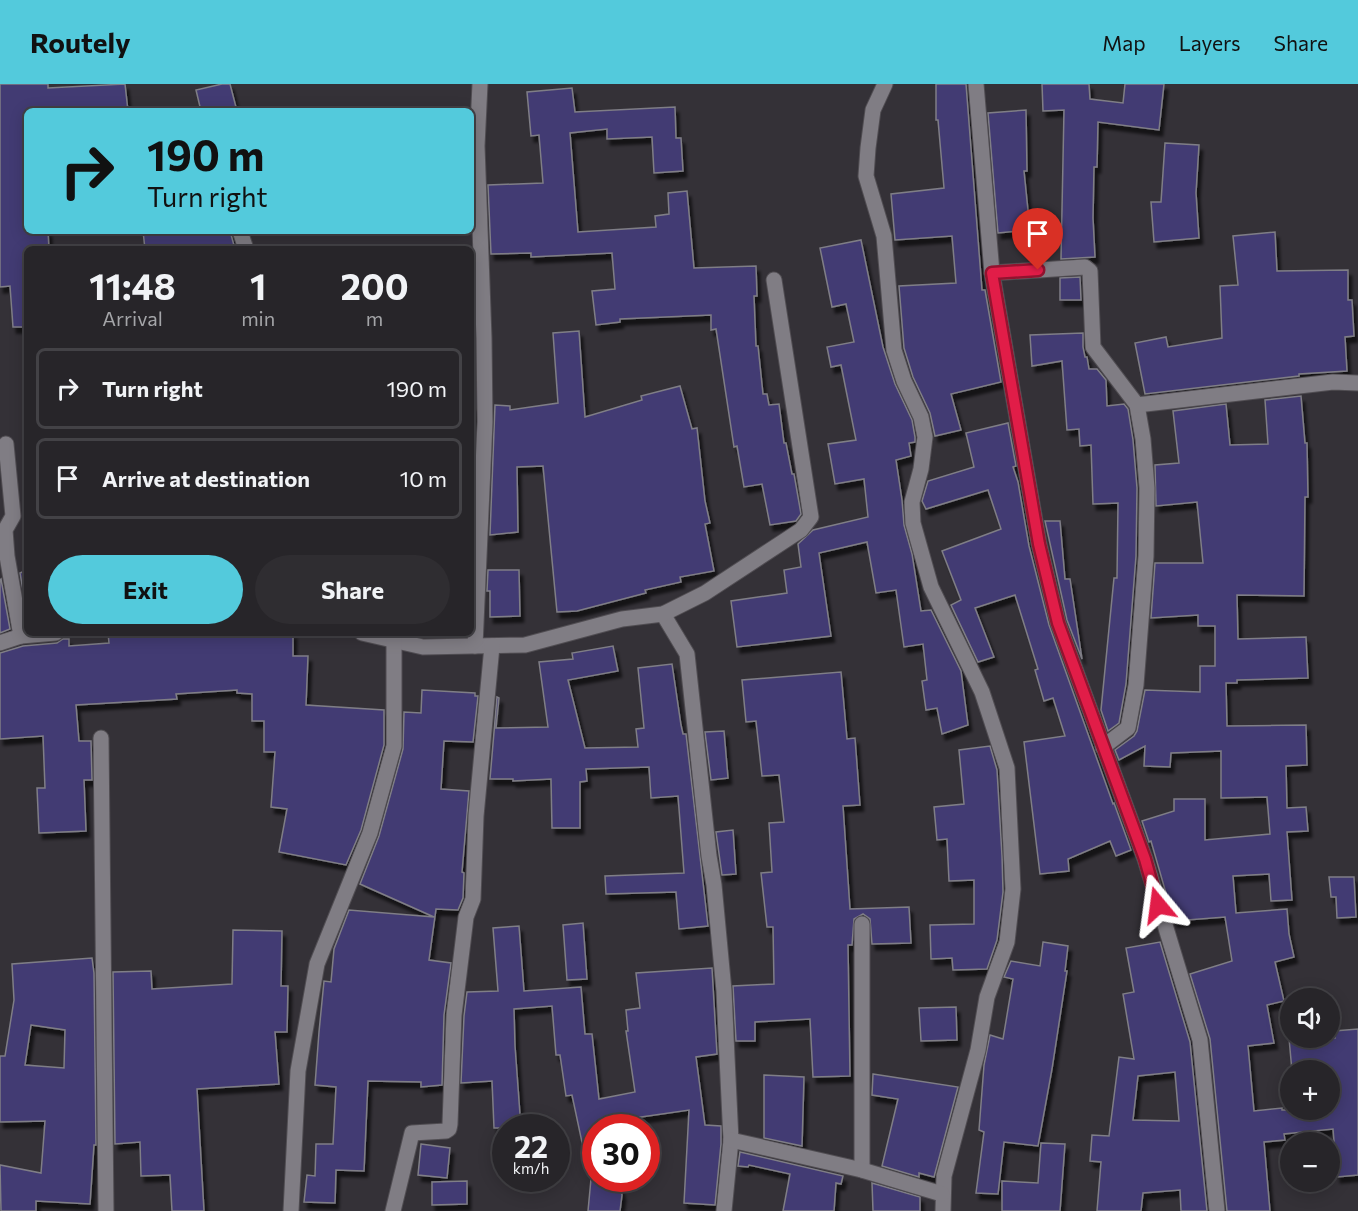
<!DOCTYPE html>
<meta charset="utf-8">
<style>
:root{--surface:#272529;--page:#2f2d31;--text:#f1f3f6;--muted:#a4a5a8;--line:#434246;--accent:#53cadc}
body{margin:0;font-family:Commissioner,sans-serif;background:var(--page);color:var(--text);height:100vh;display:flex;flex-direction:column;font-size:22px;white-space:nowrap}
*{box-sizing:border-box;margin:0}
p{font-size:20px;color:var(--muted)}
.icon{flex:none;width:33px;height:33px;fill:none;stroke:currentColor;stroke-width:2;stroke-linecap:round;stroke-linejoin:round}
.map{position:relative;flex:1;overflow:hidden}
.side{position:absolute;left:24px;top:162px;width:450px;height:390px;display:flex;flex-direction:column;background:var(--surface);border-radius:9px;box-shadow:0 3px 15px #0003,0 0 0 2px var(--line)}
.side>*{flex:none}
.top-card{position:absolute;left:24px;top:24px;width:450px;height:126px;border-radius:9px;box-shadow:0 3px 15px #0003,0 0 0 2px var(--line);background:#53cadc;color:#111;overflow:hidden}
.fabs{position:absolute;left:1280px;top:904px;display:grid;gap:12px}
.fabs a{display:grid;place-items:center;width:60px;height:60px;border-radius:50%;background:var(--surface);box-shadow:0 3px 15px #0003,0 0 0 2px var(--line);font-size:30px}
.speed{position:absolute;left:492px;top:1030px;display:flex;gap:12px;font-size:30px;font-weight:700;text-align:center}
.speed>*{display:grid;place-content:center;width:78px;height:78px;border-radius:50%;background:var(--surface);box-shadow:0 3px 15px #0003,0 0 0 2px var(--line);line-height:1}
.speed small{font-size:15px;font-weight:400}
.speed .limit{border:9px solid #d22;background:#fff;color:#111}
.pin{position:absolute;display:grid;place-items:center;width:51px;height:51px;color:#fff;margin:-62px -26px;border-radius:50% 50% 50% 0;rotate:-45deg;box-shadow:0 0 6px #0007}
.pin .icon{rotate:45deg}
.me{position:absolute;width:66px;margin:-33px;rotate:344deg;stroke-linejoin:round;filter:drop-shadow(0 0 4px #0008)}
.turn{display:flex;align-items:center;gap:21px;height:126px;padding:0 24px;font-size:27px}
.turn .icon{width:78px;height:78px;stroke-width:2.5}
.turn b{display:block;font-size:42px;line-height:51px}
.eta{display:flex;justify-content:space-evenly;align-items:center;height:102px;text-align:center}
.eta b{font-size:36px;font-weight:700;line-height:42px}
.cta{display:flex;gap:12px;margin-top:auto;padding:12px 24px}
.cta a{flex:1;height:69px;border-radius:36px;background:var(--accent);color:#111;font-size:24px;font-weight:700;line-height:69px;text-align:center}
.cta a+a{background:var(--page);color:var(--text)}
ul{padding:0;list-style:none}
li{display:flex;align-items:center;gap:18px;height:81px;margin:0 12px 9px;padding:0 12px;border:3px solid var(--line);border-radius:9px}
li div{flex:1}
li b{display:block;font-size:22px}
li em{font-style:normal}
header{display:flex;align-items:center;gap:36px;box-sizing:border-box;height:84px;padding:0 30px;background:var(--accent);color:#111}
header strong{font-size:28px}
nav{display:flex;gap:33px;margin-inline-start:auto;font-size:21px}
.map>svg:first-child{display:block}
</style>
<header>
<strong>Routely</strong>
<nav><a>Map</a><a>Layers</a><a>Share</a></nav>
</header>
<div class="map">
<svg width="1358" height="1127" viewBox="0 0 1358 1127">
<defs>
<filter id="shadow"><feDropShadow dx="3.5" dy="6" stdDeviation="1.5" flood-color="#0009"/></filter>
</defs>
<rect width="100%" height="100%" fill="#343137"/>
<g fill="#433a73" stroke="#7f7e86" stroke-width="1.5" fill-rule="evenodd" filter="url(#shadow)">
<polygon points="0,0 48,0 48,4 125,0 128,27 27,27 27,147 48,147 49,165 27,165 27,243 13,243 10,202 0,203"/>
<polygon points="222,0 230,0 237,27 201,27 196,6"/>
<polygon points="936,0 966,0 982,206 985,206 1001,298 951,310 961,346 935,352 930,329 913,293 904,264 899,202 956,199 952,152 895,156 891,110 944,104 938,36 936,36"/>
<polygon points="1042,0 1089,0 1090,15 1123,19 1125,0 1164,0 1159,46 1098,38 1097,83 1094,83 1093,134 1095,173 1061,175 1064,26 1043,27"/>
<polygon points="572,4 575,28 675,23 676,54 681,54 683,87 654,89 652,53 607,55 607,45 570,49 578,148 656,143 655,132 669,130 668,109 687,107 694,184 756,182 757,212 754,212 756,262 758,262 763,310 767,310 769,321 779,320 784,359 786,359 792,390 794,390 801,430 796,437 770,441 762,400 744,403 737,362 734,363 716,245 711,246 711,231 620,235 620,238 596,241 592,207 615,205 612,169 531,173 531,169 491,170 488,101 543,99 539,51 531,52 527,8"/>
<polygon points="1026,26 1027,87 1024,87 1030,146 998,149 988,29"/>
<polygon points="1165,59 1199,61 1196,109 1199,154 1154,158 1151,118 1161,118"/>
<polygon points="143,147 230,147 235,165 145,165"/>
<polygon points="1275,148 1277,187 1348,186 1348,216 1352,216 1354,252 1345,253 1347,287 1299,290 1299,292 1145,310 1135,259 1166,253 1168,263 1222,254 1220,202 1238,201 1233,152"/>
<polygon points="861,156 883,263 895,300 912,336 915,353 915,358 909,359 911,372 896,376 902,416 904,441 912,470 921,527 931,526 961,587 968,641 942,650 937,624 926,626 922,597 927,596 923,560 904,563 896,506 876,509 867,458 819,469 831,552 737,563 731,517 787,509 784,486 801,483 798,460 813,446 868,433 864,395 835,400 828,360 856,356 841,281 831,283 827,263 854,258 846,220 832,223 820,164"/>
<polygon points="1080,193 1081,216 1060,216 1060,194"/>
<polygon points="579,247 585,333 642,316 641,312 680,302 692,345 697,344 705,417 710,439 705,440 714,487 680,493 681,498 645,506 646,509 577,527 557,528 543,382 517,383 518,448 490,451 495,321 510,322 510,326 558,319 553,249"/>
<polygon points="1083,249 1083,263 1085,273 1087,273 1089,285 1097,285 1106,296 1107,322 1124,320 1128,325 1133,356 1137,404 1136,472 1126,600 1119,639 1108,647 1101,626 1114,494 1117,494 1118,419 1093,420 1091,361 1080,362 1079,345 1067,346 1062,277 1032,282 1030,251"/>
<polygon points="1301,312 1305,359 1307,359 1308,413 1305,413 1304,512 1237,511 1238,555 1306,553 1308,594 1237,596 1237,599 1226,599 1227,642 1306,641 1307,681 1286,682 1287,724 1306,723 1308,747 1287,748 1292,816 1271,817 1269,790 1233,792 1236,829 1287,825 1289,850 1294,873 1275,878 1284,917 1267,921 1274,959 1248,962 1254,1027 1282,1024 1282,1026 1329,1026 1329,987 1292,987 1289,954 1335,954 1334,947 1358,945 1358,1091 1337,1093 1333,1045 1284,1050 1285,1056 1264,1058 1270,1127 1227,1127 1210,955 1190,890 1232,877 1225,833 1174,837 1151,757 1149,758 1142,737 1174,727 1174,715 1205,715 1205,756 1270,750 1267,713 1221,714 1221,667 1171,669 1170,683 1144,682 1145,662 1119,676 1115,666 1134,652 1137,647 1145,606 1200,608 1200,582 1215,582 1215,542 1198,542 1198,531 1151,534 1155,479 1203,479 1197,418 1156,422 1155,381 1179,379 1173,327 1226,320 1230,361 1268,360 1265,316"/>
<polygon points="471,321 475,321 475,338 471,433"/>
<polygon points="1008,339 1016,382 1013,383 1018,398 1029,462 1049,541 1113,720 1114,719 1131,766 1116,772 1110,757 1068,775 1069,787 1040,790 1024,658 1065,652 1053,614 1044,617 1035,586 1038,585 1015,511 975,524 994,573 978,578 951,521 961,516 942,467 1001,445 988,406 926,425 922,417 928,397 974,383 966,349"/>
<polygon points="1045,437 1060,437 1065,495 1070,495 1082,575 1067,536"/>
<polygon points="27,486 27,530 20,489"/>
<polygon points="488,486 519,486 520,532 490,533 490,507 487,507"/>
<polygon points="1,495 10,545 0,549 0,496"/>
<polygon points="108,549 127,549 127,552 182,549 182,552 204,549 293,549 293,572 308,572 306,621 384,626 384,661 361,746 346,781 279,768 287,725 271,723 275,668 264,668 264,637 252,637 252,610 237,609 237,606 176,610 177,615 76,621 79,657 91,657 92,696 84,696 86,747 39,749 37,704 45,704 43,652 0,655 0,569 23,562 57,559 63,555 69,555 69,562 109,559"/>
<polygon points="613,562 618,587 568,596 585,664 638,663 636,645 644,644 638,584 672,580 681,641 683,650 686,650 708,842 679,845 676,808 606,810 605,792 684,789 678,712 651,714 649,683 586,685 587,697 580,698 580,744 552,744 551,695 513,697 513,695 490,695 497,613 499,614 496,644 548,643 539,578 573,575 572,569"/>
<polygon points="841,588 847,655 855,654 860,721 843,722 850,825 909,823 911,859 872,860 870,835 863,830 854,835 852,861 848,861 850,992 813,993 810,935 755,938 755,957 736,957 733,902 774,900 773,843 767,843 761,789 772,788 769,739 784,738 779,691 762,692 756,637 746,638 742,596"/>
<polygon points="422,606 475,609 475,612 478,612 473,658 444,657 441,705 469,707 462,788 464,789 463,814 458,826 436,825 429,876 451,879 444,931 442,1001 421,1003 421,998 368,997 364,1087 336,1086 335,1119 304,1118 307,1091 315,1092 316,1060 333,1060 336,1003 315,1001 319,948 324,897 331,898 334,865 349,826 434,833 360,800 379,752 403,665 404,628 421,629"/>
<polygon points="724,647 728,694 711,696 705,648"/>
<polygon points="990,662 997,686 1002,772 1003,808 997,856 987,885 953,886 952,874 931,875 930,841 974,840 974,796 949,797 947,755 937,756 934,723 964,720 959,666"/>
<polygon points="733,746 736,790 722,791 716,748"/>
<polygon points="1329,793 1354,793 1356,833 1337,834 1336,813 1331,813"/>
<polygon points="583,839 587,895 567,896 563,841"/>
<polygon points="519,842 524,907 581,903 585,950 592,950 599,1015 635,1008 626,947 628,947 626,926 640,924 636,889 712,884 717,970 696,973 705,1041 721,1042 721,1060 715,1121 684,1119 689,1026 607,1038 608,1044 596,1044 596,1081 587,1082 572,1011 566,1012 560,971 556,971 552,922 514,925 515,962 521,1044 494,1044 492,997 461,999 464,932 467,908 498,907 493,844"/>
<polygon points="233,846 282,847 281,902 288,902 287,948 275,948 279,1000 197,1005 204,1127 172,1127 170,1091 141,1092 140,1058 115,1060 113,888 151,887 152,905 232,900"/>
<polygon points="1043,858 1068,862 1065,887 1067,887 1052,985 1038,1062 1004,1058 998,1110 976,1109 984,1048 979,1046 984,981 990,951 1003,955 1013,895 1004,893 1011,877 1040,882"/>
<path d="M1160,858L1190,958L1207,1127H1181L1180,1106L1143,1109L1141,1127H1097L1101,1078L1090,1077L1092,1051L1109,1052L1119,973L1134,975L1123,910L1134,908L1126,864ZM1175,988L1179,1037L1133,1036L1138,992Z"/>
<path d="M92,874L94,889L96,1061H94L90,1120L36,1117V1127H1L0,1081L41,1089L45,1037L0,1038V972H5L14,916L12,880ZM31,941L65,946L64,984L25,981Z"/>
<polygon points="956,923 957,956 921,957 919,924"/>
<polygon points="873,990 958,1003 934,1093 919,1089 919,1093 882,1082 898,1015 872,1011"/>
<polygon points="764,991 804,993 802,1062 764,1054"/>
<polygon points="1041,1059 1065,1060 1060,1127 1002,1127 1002,1097 1038,1099"/>
<polygon points="421,1060 450,1064 447,1094 418,1091"/>
<polygon points="740,1068 843,1092 841,1100 836,1099 834,1127 783,1127 790,1090 749,1081 748,1083 738,1082"/>
<polygon points="591,1095 619,1097 622,1111 620,1127 588,1127"/>
<polygon points="467,1097 467,1120 432,1121 432,1098"/>
<polygon points="872,1099 920,1113 920,1127 873,1127"/>
</g>
<g fill="none" stroke-linecap="round" stroke-linejoin="round">
<defs>
<g id="minor">
<polyline points="885,0 873,26 868,64 866,92 884,152 894,266 904,297 921,333 925,353 921,385 912,418 913,439 931,503 982,608 1007,684 1013,805 1007,858 987,913 978,966 944,1092 943,1127"/>
<polyline points="976,0 992,189 1039,460 1058,539 1145,775 1200,956 1217,1127"/>
<polyline points="240,147 246,165"/>
<polyline points="992,189 1085,183 1090,187 1093,263 1137,321 1143,355 1147,404 1146,472 1136,601 1128,644 1103,663"/>
<polyline points="1137,321 1333,298 1358,299"/>
<polyline points="6,360 13,432 5,446 7,472 21,552"/>
<polyline points="663,530 687,570 709,772 714,801 724,907 727,973 731,1056 724,1127"/>
<polyline points="362,549 423,563 525,561 622,535 663,530 705,509 801,446 811,433 774,196"/>
<polyline points="0,559 21,552 56,549"/>
<polyline points="475,562 485,338 484,254 477,62 480,0"/>
<polyline points="101,654 106,1127"/>
<polyline points="862,840 862,1086"/>
<polyline points="731,1056 862,1086 942,1110"/>
<polyline points="291,1127 298,987 317,880 370,749 394,662 394,549"/>
<polyline points="393,1127 412,1049 446,1047 449,1045 450,1040 454,931 466,833 473,815 476,732 492,562"/>
</g>
</defs>
<use href="#minor" stroke="#504d52" stroke-width="17"/>
<use href="#minor" stroke="#807d84" stroke-width="15"/>
</g>
<g fill="none" stroke-linecap="round" stroke-linejoin="round">
<defs>
<polyline id="route" points="1038,186 992,189 1039,460 1058,539 1145,775 1158,821"/>
</defs>
<use href="#route" stroke="#92132f" stroke-width="15"/>
<use href="#route" stroke="#e11d48" stroke-width="10"/>
</g>
</svg>
<div class="fabs">
<a><svg class="icon" aria-label="sound" viewBox="0 0 24 24"><path d="M4 9h4l5-4v14l-5-4H4zM17 9q2 3 0 6"/></svg></a>
<a>+</a>
<a>−</a>
</div>
<div class="speed"><div>22<small>km/h</small></div><div class="limit">30</div></div>
<div class="pin" style="left:1038px;top:186px;background:#d93025"><svg class="icon" aria-label="arrive" viewBox="0 0 24 24"><path d="M6 21V4h12l-3 4 3 4H6"/></svg></div>
<svg class="me" style="left:1158px;top:821px" viewBox="-20 -20 40 40"><path d="M0-17L14 15 0 8-14 15z" fill="#e11d48" stroke="#fff" stroke-width="4"/></svg>
<div class="top-card">
<div class="turn"><svg class="icon" aria-label="right" viewBox="0 0 24 24"><path d="M7 20v-9h11M14 6l5 5-5 5"/></svg><div><b>190 m</b>Turn right</div></div>
</div>
<section class="side">
<div class="eta">
<div><b>11:48</b><p>Arrival</p></div>
<div><b>1</b><p>min</p></div>
<div><b>200</b><p>m</p></div>
</div>
<ul>
<li><svg class="icon" aria-label="right" viewBox="0 0 24 24"><path d="M7 20v-9h11M14 6l5 5-5 5"/></svg><div><b>Turn right</b></div><em>190 m</em></li>
<li><svg class="icon" aria-label="arrive" viewBox="0 0 24 24"><path d="M6 21V4h12l-3 4 3 4H6"/></svg><div><b>Arrive at destination</b></div><em>10 m</em></li>
</ul>
<div class="cta"><a>Exit</a><a>Share</a></div>
</section>
</div>
